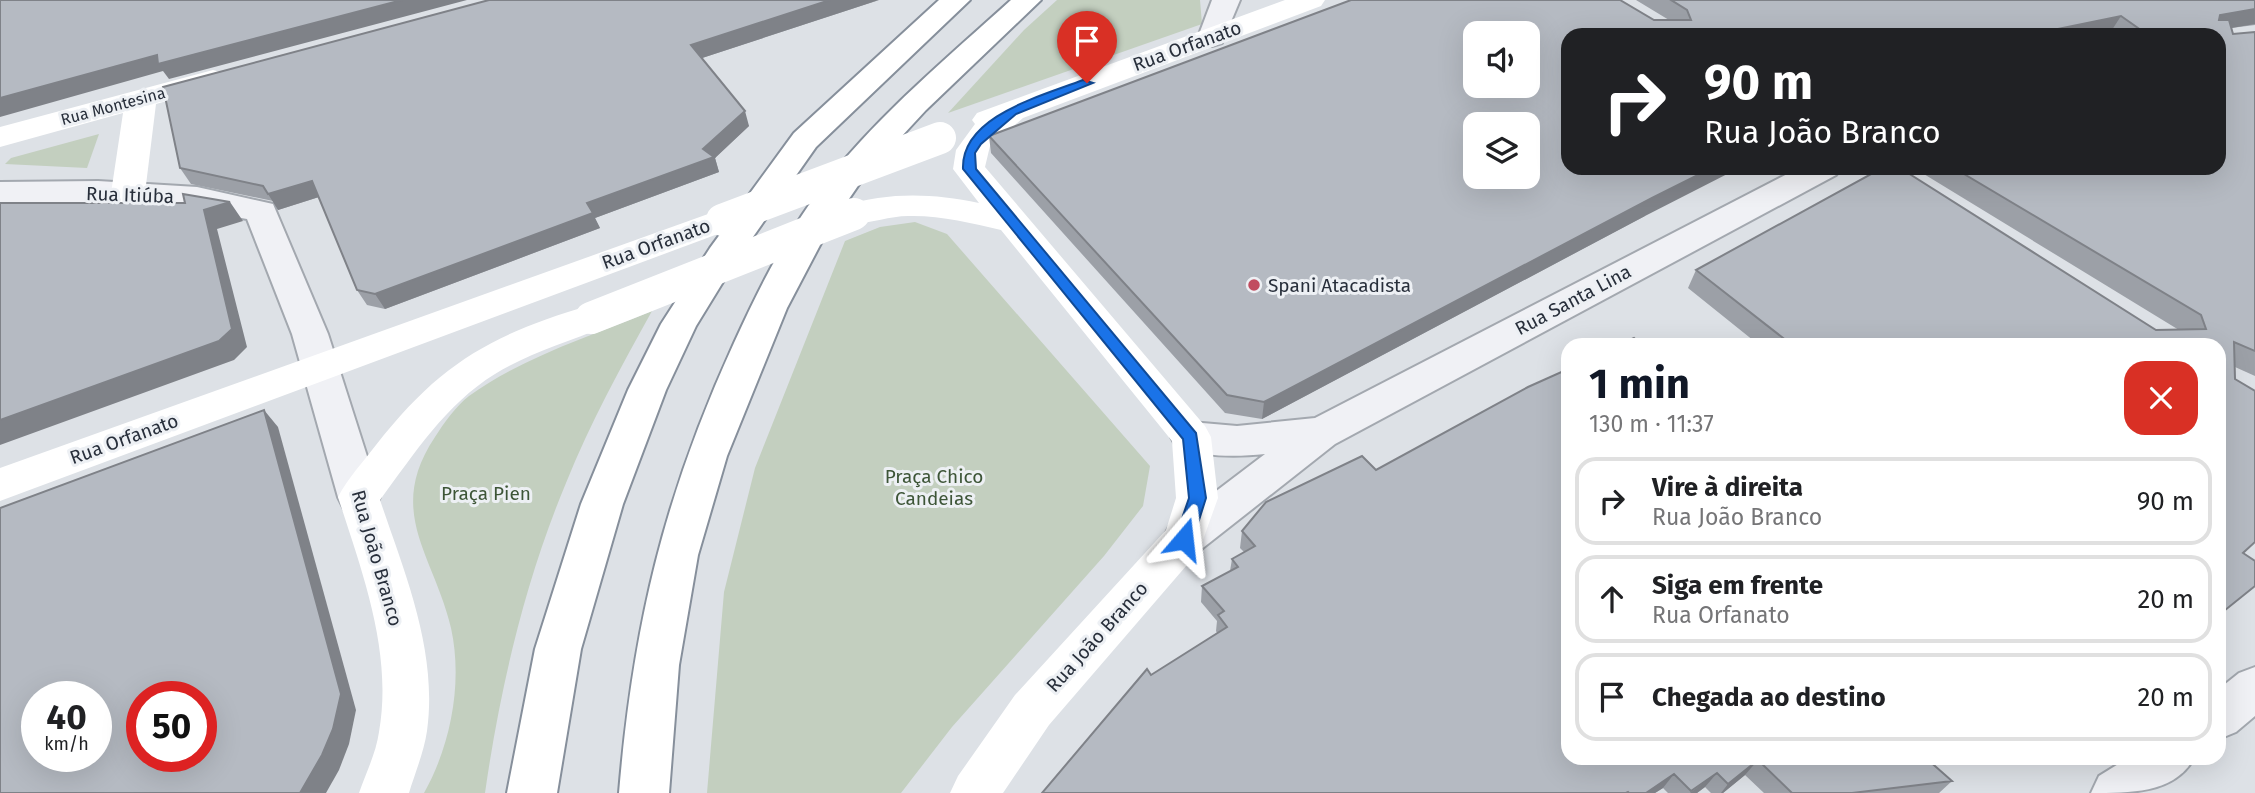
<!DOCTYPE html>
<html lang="pt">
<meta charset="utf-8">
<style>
:root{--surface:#fff;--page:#f6f6f6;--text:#202124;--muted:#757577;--line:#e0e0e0;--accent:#111827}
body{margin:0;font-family:"Fira Sans",sans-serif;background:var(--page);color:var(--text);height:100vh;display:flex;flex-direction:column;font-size:26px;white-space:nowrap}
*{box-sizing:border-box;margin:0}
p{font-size:23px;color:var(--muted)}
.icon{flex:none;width:38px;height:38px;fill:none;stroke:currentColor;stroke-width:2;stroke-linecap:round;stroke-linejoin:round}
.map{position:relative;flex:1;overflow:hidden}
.details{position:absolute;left:1561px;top:338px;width:665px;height:427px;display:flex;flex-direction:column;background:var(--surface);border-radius:21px;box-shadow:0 7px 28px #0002}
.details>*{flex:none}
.guide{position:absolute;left:1561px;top:28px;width:665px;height:147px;border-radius:21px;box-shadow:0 7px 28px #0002;background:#202124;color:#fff;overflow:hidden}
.fabs{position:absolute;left:1463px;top:21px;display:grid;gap:14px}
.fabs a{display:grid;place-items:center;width:77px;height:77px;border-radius:14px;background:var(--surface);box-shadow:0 7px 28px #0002;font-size:35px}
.speed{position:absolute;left:21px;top:681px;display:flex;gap:14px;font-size:35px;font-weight:700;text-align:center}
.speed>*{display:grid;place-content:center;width:91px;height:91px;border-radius:50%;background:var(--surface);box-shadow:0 7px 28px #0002;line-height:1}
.speed small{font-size:18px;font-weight:400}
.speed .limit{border:10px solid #d22;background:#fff;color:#111}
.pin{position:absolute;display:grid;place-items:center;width:60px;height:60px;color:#fff;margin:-72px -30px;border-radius:50% 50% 50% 0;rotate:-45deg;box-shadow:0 0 7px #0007}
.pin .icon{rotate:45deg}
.me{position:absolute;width:77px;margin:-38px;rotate:17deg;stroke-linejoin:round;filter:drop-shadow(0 0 5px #0008)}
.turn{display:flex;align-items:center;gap:24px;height:147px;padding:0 28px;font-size:32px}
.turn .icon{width:91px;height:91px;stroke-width:2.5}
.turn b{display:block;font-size:49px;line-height:60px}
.round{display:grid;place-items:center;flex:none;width:74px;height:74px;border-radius:21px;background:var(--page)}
.headline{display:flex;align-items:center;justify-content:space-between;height:119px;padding:0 28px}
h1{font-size:42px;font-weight:700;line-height:52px;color:var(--accent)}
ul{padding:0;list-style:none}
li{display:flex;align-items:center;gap:21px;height:88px;margin:0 14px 10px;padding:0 14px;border:4px solid var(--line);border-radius:21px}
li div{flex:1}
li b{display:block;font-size:26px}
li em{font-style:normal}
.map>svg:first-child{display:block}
</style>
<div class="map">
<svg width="2255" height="793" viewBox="0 0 2255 793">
<rect width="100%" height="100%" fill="#dde1e6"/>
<g fill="#c3cfbf">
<polygon points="1057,0 1200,0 1202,24 948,113 1024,30"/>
<polygon points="99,134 87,168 5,164 11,158"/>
<polygon points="915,222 947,234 1150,466 1143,506 1104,556 952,727 901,793 707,793 724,592 755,468 845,241 880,227"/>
<path d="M652,311C621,367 590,423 566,483C525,581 500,688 485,793H424C451,745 463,682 451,628C434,555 385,512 435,437C444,423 456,406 469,396C523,357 591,336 652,311Z"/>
</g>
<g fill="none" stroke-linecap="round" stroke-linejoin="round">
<defs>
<g id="minor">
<path d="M1799,168H1841L1836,175L1335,444L1199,551L1184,557L1169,551L1163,539L1169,527L1265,454C1236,457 1206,457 1177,448L1171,437L1177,426L1191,422L1237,426L1315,418Z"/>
<polygon points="2255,667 2255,716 2236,732 2219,739 2219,689 2239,673"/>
<path d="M2128,758H2194C2175,793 2132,793 2091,793L2099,776Z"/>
</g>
<g id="tertiary">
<polygon points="1212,0 1240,0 1222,43 1212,46 1202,43 1198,37"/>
<polygon points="98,181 197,187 273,204 328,334 380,497 374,509 359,514 344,509 338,497 292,334 247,219 165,205 0,204 0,182"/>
</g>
<g id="trunk">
<polygon points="939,0 970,0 816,147 734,264 696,326 666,390 623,504 581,649 557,793 507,793 535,649 581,504 628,390 661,324 710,248 794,133"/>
<path d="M1011,0H1041L926,110L864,177L829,228L787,308L727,456L698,555L679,665L669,793H619C633,626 664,496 734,343C760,286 789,228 829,178C882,112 948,57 1011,0Z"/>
</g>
</defs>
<use href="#minor" stroke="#a3a8af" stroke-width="4"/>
<use href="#tertiary" stroke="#a3a8af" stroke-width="4"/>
<use href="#trunk" stroke="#868f9b" stroke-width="4"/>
<use href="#minor" fill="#f0f1f5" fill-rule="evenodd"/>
<use href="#tertiary" fill="#f0f1f5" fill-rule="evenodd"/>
<g fill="#fff" fill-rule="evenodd">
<path d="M1285,0H1325L1321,6L1023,118L990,146L985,167L1205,426L1211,437L1218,498L1199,551L1049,725L1003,793H950L958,776L1015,695L1166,530L1176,498L1172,441L1001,230C971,223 939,215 908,216C886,216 863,227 842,222L837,214L842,206C889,192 931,193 979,203L953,169L956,150L975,124L972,120L977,113Z"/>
<polygon points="213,70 224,73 228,79 224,85 156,104 145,193 140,201 128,204 116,201 111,193 123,113 0,147 0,127"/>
<polygon points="722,209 734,212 739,220 734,228 0,501 0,468"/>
<path d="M591,305L604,309L609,318L604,327C568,342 529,353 495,374C446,404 414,454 380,500C405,574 438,651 427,731C424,752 415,773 409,793H359C366,773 376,753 379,732C393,652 362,572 338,497C348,478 363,462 376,445C440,363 492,334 591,305Z"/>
</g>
<use href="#trunk" fill="#fff" fill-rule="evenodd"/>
<g stroke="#fff" stroke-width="32">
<polyline points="722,220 940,138"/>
<polyline points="591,318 854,214"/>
</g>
</g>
<g fill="#9ca0a7">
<polygon points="879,0 702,58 749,126 715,158 719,172 595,218 600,228 385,309 367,305 357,290 319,197 278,210 273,201 191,184 180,168"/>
<polygon points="1636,0 2255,0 2255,25 2231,28 2233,34 2255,32 2255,376 2235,367 2243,553 2219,615 2219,345 1759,345 1688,288 1696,270 2156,330 2179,330 1914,168 2219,168 2219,35 2112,35 2110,33 2099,35 1568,35 1645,216 1262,419 1225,413 991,153 989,136 1654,20 1669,20"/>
<polygon points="1376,470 1568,758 1931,758 1928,760 1952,781 1939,793 1764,793 1745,775 1723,793 1711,793 1705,787 1697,793 1668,793 1663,788 1655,793 1042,793 1151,675 1217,633 1216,631 1217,621 1201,602 1202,586 1230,571 1232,559 1244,552 1240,548 1242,531"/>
</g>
<g fill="#7f8288">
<polygon points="402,0 467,0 169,79 163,71 0,117 0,98 157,55"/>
<polygon points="830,0 879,0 696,60 691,45"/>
<polygon points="2255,9 2255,24 2208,32 2220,15"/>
<polygon points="2121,16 2110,33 2099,35 2028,35"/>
<polygon points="745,111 749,126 715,158 719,172 595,218 600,228 385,309 375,294 587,203 703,149"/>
<polygon points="1712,168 1739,168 1645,216 1262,419 1264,402 1652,198"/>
<polygon points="312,181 322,196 278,210 268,194"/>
<polygon points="230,202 243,221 217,229 247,347 234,360 0,445 0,420 204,210"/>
<polygon points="264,410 278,427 356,710 349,744 339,770 326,793 300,793"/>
<polygon points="1758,760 1745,775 1723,793 1721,793 1728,784"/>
<polygon points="1717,773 1705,787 1697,793 1690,793"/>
<polygon points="1674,774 1663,788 1655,793 1646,793"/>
</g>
<g fill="#b5bac2" stroke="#7f8288" stroke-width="2" fill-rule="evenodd">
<polygon points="0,0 402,0 158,64 157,55 0,98"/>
<polygon points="489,0 830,0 691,45 745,111 703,149 714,157 587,203 593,213 375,294 357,290 312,181 268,194 263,186 180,168 163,87"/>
<path d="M1351,0H1620L1654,20H1691L1687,10L1671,0H2255V9L2220,15L2219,20H2229L2233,34L2255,32V351L2234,342L2235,379L2255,391V542L2243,553L2255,561V586L2219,615V345H1792L1696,270L1882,168H1900L2156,330L2206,329L2201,315L1954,168H2219V35H2148L2121,16L2028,35H1568V168H1712L1652,198L1264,402L1227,395L989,136ZM1475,33H1528V86H1475ZM1475,124H1528V177H1475Z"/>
<polygon points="183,194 230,202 204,210 232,329 219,341 0,420 0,203 185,203"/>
<polygon points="1634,338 1642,345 1619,345"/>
<polygon points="1568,369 1568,758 1929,758 1927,759 1952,781 1852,793 1792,793 1758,760 1728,784 1717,773 1691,791 1674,774 1646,793 1629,793 1628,792 1626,793 1042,793 1147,669 1151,675 1227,627 1218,615 1224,611 1202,586 1238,567 1232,559 1255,546 1242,531 1266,502 1362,456 1376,470 1528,387"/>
<path d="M264,410L341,694L333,729L322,755L300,793H0V508ZM37,696H96V756H37ZM142,696H201V756H142Z"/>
</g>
<path fill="#1a73e8" stroke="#114b97" stroke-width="2" d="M1083,80L1093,83L1016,114L981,144L975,153L976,169L1196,433L1206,498L1193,539L1184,547L1175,539L1189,498L1183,439L963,169C961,116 1042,96 1083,80Z"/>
<circle fill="#c14c5f" stroke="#edf0f4" stroke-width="2.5" cx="1254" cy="285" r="7"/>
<g text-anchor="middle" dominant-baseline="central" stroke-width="6" stroke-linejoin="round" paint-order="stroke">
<g font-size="16" fill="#282f3b" stroke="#edf0f4">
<text transform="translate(113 106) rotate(-15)">Rua Montesina</text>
</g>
<g font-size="19" fill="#282f3b" stroke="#edf0f4">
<text transform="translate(1187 46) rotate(-20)">Rua Orfanato</text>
<text transform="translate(130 195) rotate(2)">Rua Itiúba</text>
<text transform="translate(656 244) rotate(-20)">Rua Orfanato</text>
<text transform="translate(1573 300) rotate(-28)">Rua Santa Lina</text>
<text transform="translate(124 439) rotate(-20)">Rua Orfanato</text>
<text transform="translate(377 558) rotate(74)">Rua João Branco</text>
<text transform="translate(1097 637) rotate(-48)">Rua João Branco</text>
</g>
<g font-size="19" fill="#282f3b" stroke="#edf0f4" text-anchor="start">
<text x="1268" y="285">Spani Atacadista</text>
</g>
<g font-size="19" fill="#3d5537" stroke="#edf0f4">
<text x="934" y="476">Praça Chico<tspan x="934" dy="22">Candeias</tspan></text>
<text x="486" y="493">Praça Pien</text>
</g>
</g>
</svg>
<div class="fabs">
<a><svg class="icon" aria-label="sound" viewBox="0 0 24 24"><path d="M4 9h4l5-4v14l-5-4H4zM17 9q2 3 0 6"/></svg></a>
<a><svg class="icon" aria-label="layers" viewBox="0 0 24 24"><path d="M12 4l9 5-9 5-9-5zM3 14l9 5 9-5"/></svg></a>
</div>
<div class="speed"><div>40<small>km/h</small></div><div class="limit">50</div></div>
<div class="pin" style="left:1087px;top:83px;background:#d93025"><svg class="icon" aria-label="arrive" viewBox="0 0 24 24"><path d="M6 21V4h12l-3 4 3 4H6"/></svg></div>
<svg class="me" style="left:1184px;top:539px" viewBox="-20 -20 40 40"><path d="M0-17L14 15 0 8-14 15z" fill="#1a73e8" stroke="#fff" stroke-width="4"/></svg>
<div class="guide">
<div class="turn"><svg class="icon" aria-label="right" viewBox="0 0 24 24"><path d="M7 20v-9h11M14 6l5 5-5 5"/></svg><div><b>90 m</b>Rua João Branco</div></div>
</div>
<section class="details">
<div class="headline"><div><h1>1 min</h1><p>130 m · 11:37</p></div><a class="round" style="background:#d93025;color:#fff"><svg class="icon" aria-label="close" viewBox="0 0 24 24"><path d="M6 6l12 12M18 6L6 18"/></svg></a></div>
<ul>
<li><svg class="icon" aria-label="right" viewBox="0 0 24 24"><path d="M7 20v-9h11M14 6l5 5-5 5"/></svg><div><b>Vire à direita</b><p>Rua João Branco</p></div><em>90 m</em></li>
<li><svg class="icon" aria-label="ahead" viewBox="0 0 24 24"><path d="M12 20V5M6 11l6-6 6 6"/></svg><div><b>Siga em frente</b><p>Rua Orfanato</p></div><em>20 m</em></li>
<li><svg class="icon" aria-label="arrive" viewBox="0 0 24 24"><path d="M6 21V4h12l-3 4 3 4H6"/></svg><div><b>Chegada ao destino</b></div><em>20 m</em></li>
</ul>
</section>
</div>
